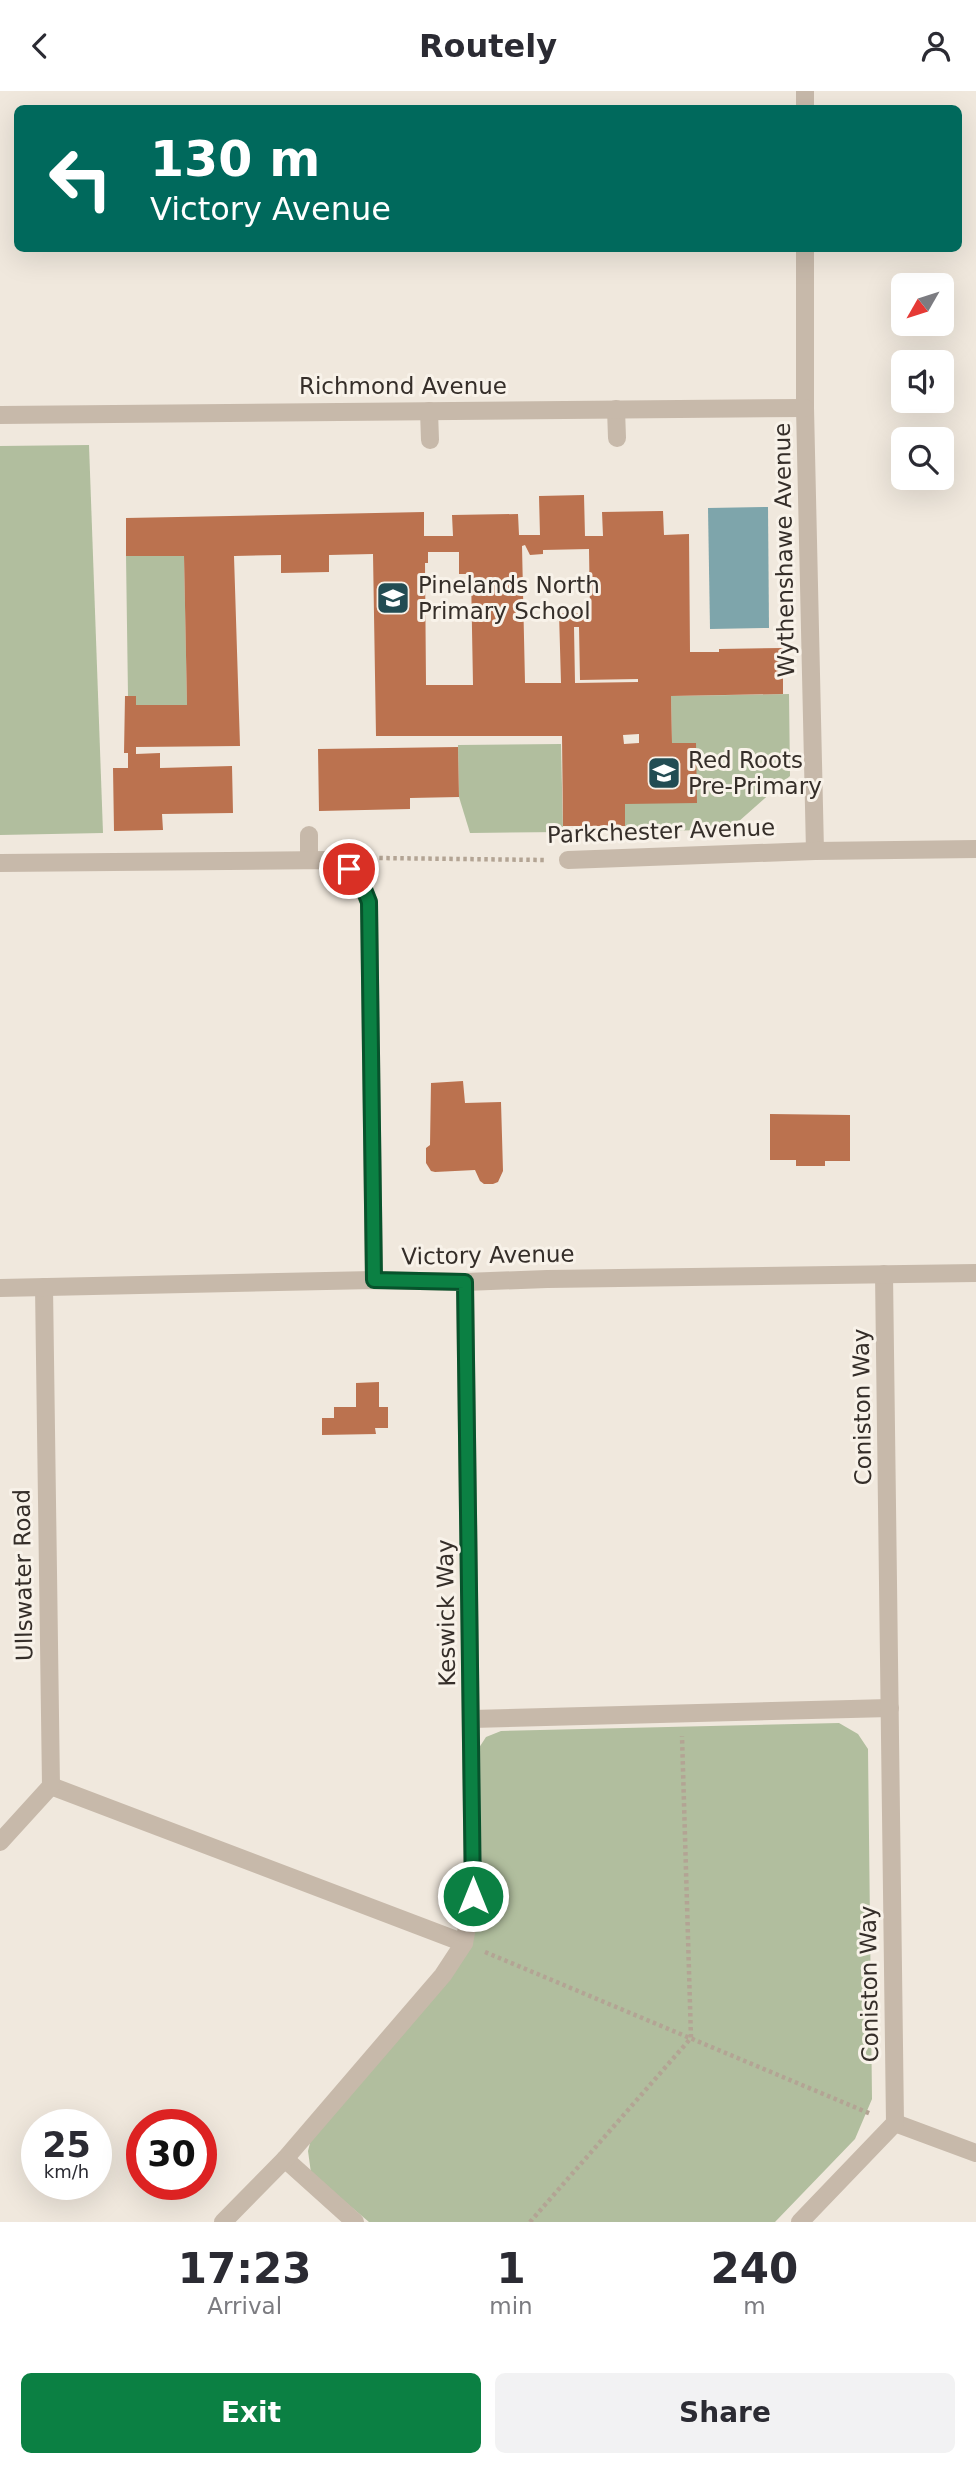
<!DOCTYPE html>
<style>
:root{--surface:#fff;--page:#f2f2f3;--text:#2b2b33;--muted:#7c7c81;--accent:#0b8043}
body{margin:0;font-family:"DejaVu Sans",sans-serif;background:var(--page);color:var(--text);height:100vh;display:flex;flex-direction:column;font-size:26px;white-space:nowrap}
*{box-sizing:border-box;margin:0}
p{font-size:23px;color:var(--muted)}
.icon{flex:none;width:38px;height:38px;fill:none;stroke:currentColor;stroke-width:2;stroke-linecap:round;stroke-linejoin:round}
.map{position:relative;height:2131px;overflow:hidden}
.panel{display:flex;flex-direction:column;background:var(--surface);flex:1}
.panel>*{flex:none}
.top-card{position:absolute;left:14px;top:14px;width:948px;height:147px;border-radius:10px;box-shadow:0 7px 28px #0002;background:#00695c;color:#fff;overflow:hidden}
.needle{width:46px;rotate:231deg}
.buttons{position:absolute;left:891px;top:182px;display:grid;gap:14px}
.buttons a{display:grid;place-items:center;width:63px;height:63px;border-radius:10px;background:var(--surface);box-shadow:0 7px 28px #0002;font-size:35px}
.speed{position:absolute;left:21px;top:2018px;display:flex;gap:14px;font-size:35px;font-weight:700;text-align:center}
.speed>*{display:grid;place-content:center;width:91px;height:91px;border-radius:50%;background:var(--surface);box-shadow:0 7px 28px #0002;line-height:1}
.speed small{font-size:18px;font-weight:400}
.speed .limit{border:10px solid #d22;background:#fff;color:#111}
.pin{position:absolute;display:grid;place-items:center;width:60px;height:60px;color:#fff;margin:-30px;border:4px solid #fff;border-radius:50%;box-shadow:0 2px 7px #0007}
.me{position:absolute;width:77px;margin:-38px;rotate:0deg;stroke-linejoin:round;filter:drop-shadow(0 0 5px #0008)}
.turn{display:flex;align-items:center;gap:24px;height:147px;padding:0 21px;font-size:32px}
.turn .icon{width:91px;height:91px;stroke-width:2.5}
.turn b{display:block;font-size:49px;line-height:60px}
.eta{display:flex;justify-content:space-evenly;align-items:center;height:119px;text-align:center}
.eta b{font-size:42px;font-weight:700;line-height:49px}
.cta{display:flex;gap:14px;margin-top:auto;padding:14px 21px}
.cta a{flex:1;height:80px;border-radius:10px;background:var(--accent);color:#fff;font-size:28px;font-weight:700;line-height:80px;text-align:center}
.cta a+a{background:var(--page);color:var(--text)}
header{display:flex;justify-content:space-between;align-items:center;height:91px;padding:0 21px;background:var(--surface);font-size:32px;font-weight:700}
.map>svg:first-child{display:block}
</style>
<header><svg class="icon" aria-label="back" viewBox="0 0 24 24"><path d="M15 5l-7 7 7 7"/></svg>Routely<svg class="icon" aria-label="person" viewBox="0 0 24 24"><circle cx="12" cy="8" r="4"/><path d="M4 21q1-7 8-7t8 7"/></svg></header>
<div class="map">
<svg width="976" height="2131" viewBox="0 0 976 2131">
<rect width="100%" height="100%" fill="#f0e8dd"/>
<g fill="#b1be9e">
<polygon points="89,354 103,742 0,744 0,355"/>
<polygon points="126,465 184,465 187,614 136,614 136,606 128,605"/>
<polygon points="789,603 790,685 729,739 625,740 625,713 696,652 672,652 671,605"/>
<polygon points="561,653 563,741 470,742 459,706 458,654"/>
<polygon points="839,1632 858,1643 868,1658 872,2008 855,2048 775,2131 369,2131 311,2082 308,2060 313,2040 476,1835 475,1663 486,1646 501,1640"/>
</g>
<polygon fill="#7ea5ab" points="768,416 769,537 710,538 708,417"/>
<g fill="#bb724f" fill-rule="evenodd">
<path d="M584,404L585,445H603L602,421L661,420H663L664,444L689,443L690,561H719V558L783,557V603L671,605L672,652H696L697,712L625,713V735H563L562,645H376L373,463L329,464V481L281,482V464L234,465L240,655L136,656V663L160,662V677L232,675L233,722L162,723L163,739L114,740L113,677H128V662H124L125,605H136V614H187L184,465H126V427L424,421V445H453L452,424L518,423L519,444H540L539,405ZM525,454L530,464L543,463V459L589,458L590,522H559L561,592H525L522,455ZM428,461H459V483H471L473,594H426L425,472H428ZM574,536H579L580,589L638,588V591L575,592ZM639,643V652L624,653L623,644Z"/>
<polygon points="458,656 459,706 410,707 410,718 319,720 318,658"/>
<polygon points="463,990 465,1012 501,1011 503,1080 498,1091 493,1093 484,1093 480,1090 475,1079 435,1081 431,1080 426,1072 426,1057 430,1054 431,992"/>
<polygon points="770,1023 850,1024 850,1070 825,1070 825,1075 796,1075 796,1069 770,1069"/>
<polygon points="379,1291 379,1316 388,1316 388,1337 375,1337 376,1343 322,1344 322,1327 334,1327 334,1316 356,1316 356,1292"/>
</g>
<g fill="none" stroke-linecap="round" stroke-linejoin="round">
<g stroke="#b3a494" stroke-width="4.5" stroke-dasharray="3.5 3.5" stroke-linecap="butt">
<polyline points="373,770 379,767 546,769"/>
<polyline points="485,1861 871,2023"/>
<polyline points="530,2131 691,1947 682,1645"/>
</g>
<g stroke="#c7b9aa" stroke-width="18">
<polyline points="616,318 617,347"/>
<polyline points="429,320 430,349"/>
<polyline points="309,744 309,769"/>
</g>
<g stroke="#c7b9aa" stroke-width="18">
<polyline points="805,0 805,18"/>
<polyline points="805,158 805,317 815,760"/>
<polyline points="0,324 805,317"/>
<polyline points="568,769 815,760 976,758"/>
<path d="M0,772L329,769C351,779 360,789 369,811L374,1189"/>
<polyline points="472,1628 890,1617"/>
<polyline points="51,1695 464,1852"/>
<polyline points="0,1751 51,1695 44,1196"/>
<polyline points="895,2032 976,2062"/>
<polyline points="285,2068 355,2131"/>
<polyline points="223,2131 285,2068 443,1884 464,1852 473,1805 465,1191"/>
<polyline points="800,2131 895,2032 884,1183"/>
</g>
<polyline stroke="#c7b9aa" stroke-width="18" points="0,1197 374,1189 465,1191 547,1188 976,1182"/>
</g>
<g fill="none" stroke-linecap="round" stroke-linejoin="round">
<defs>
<polyline id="route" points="349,778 362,793 369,811 374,1189 465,1191 473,1805"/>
</defs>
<use href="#route" stroke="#07532c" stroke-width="18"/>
<use href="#route" stroke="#0b8043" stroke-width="12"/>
</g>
<defs>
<symbol id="school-square" viewBox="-11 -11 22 22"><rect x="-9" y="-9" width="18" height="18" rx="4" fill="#224c53" stroke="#f8f2e9"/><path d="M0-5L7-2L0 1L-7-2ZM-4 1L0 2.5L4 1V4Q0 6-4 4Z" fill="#fff"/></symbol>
</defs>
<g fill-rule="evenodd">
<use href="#school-square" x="374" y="488" width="38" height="38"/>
<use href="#school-square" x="645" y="663" width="38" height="38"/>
</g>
<g text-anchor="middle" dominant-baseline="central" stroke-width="6" stroke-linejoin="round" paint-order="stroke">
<g font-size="23" fill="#352e29" stroke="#f8f2e9">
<text x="403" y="295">Richmond Avenue</text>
<text transform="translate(784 459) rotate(-91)">Wythenshawe Avenue</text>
<text transform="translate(661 740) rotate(-2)">Parkchester Avenue</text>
<text transform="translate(488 1164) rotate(-1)">Victory Avenue</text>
<text transform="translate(862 1316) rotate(-91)">Coniston Way</text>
<text transform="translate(23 1484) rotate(-91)">Ullswater Road</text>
<text transform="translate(446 1522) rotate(-91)">Keswick Way</text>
<text transform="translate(869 1893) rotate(-91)">Coniston Way</text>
</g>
<g font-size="23" fill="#352e29" stroke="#f8f2e9" text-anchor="start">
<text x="418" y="494">Pinelands North<tspan x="418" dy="26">Primary School</tspan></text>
<text x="688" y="669">Red Roots<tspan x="688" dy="26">Pre-Primary</tspan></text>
</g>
</g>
</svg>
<div class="buttons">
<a><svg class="needle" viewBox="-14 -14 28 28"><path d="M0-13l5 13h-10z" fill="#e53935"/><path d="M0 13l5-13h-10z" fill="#7c7c81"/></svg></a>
<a><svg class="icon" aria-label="sound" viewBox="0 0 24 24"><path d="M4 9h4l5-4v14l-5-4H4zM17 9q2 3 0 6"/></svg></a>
<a><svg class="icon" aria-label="search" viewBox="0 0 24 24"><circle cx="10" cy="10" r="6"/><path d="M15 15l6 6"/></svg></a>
</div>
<div class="speed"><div>25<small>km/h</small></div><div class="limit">30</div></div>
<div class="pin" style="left:349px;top:778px;background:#d93025"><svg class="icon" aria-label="arrive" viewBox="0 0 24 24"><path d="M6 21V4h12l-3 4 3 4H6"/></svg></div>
<svg class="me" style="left:473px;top:1805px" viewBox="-20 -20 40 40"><circle r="17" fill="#0b8043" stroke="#fff" stroke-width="3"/><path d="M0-11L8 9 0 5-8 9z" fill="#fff"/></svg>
<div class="top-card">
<div class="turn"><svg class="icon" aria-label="left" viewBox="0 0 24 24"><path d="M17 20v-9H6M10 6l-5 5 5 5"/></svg><div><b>130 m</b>Victory Avenue</div></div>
</div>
</div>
<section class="panel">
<div class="eta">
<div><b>17:23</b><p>Arrival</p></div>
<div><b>1</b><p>min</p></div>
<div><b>240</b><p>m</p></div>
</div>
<div class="cta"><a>Exit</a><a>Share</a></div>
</section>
